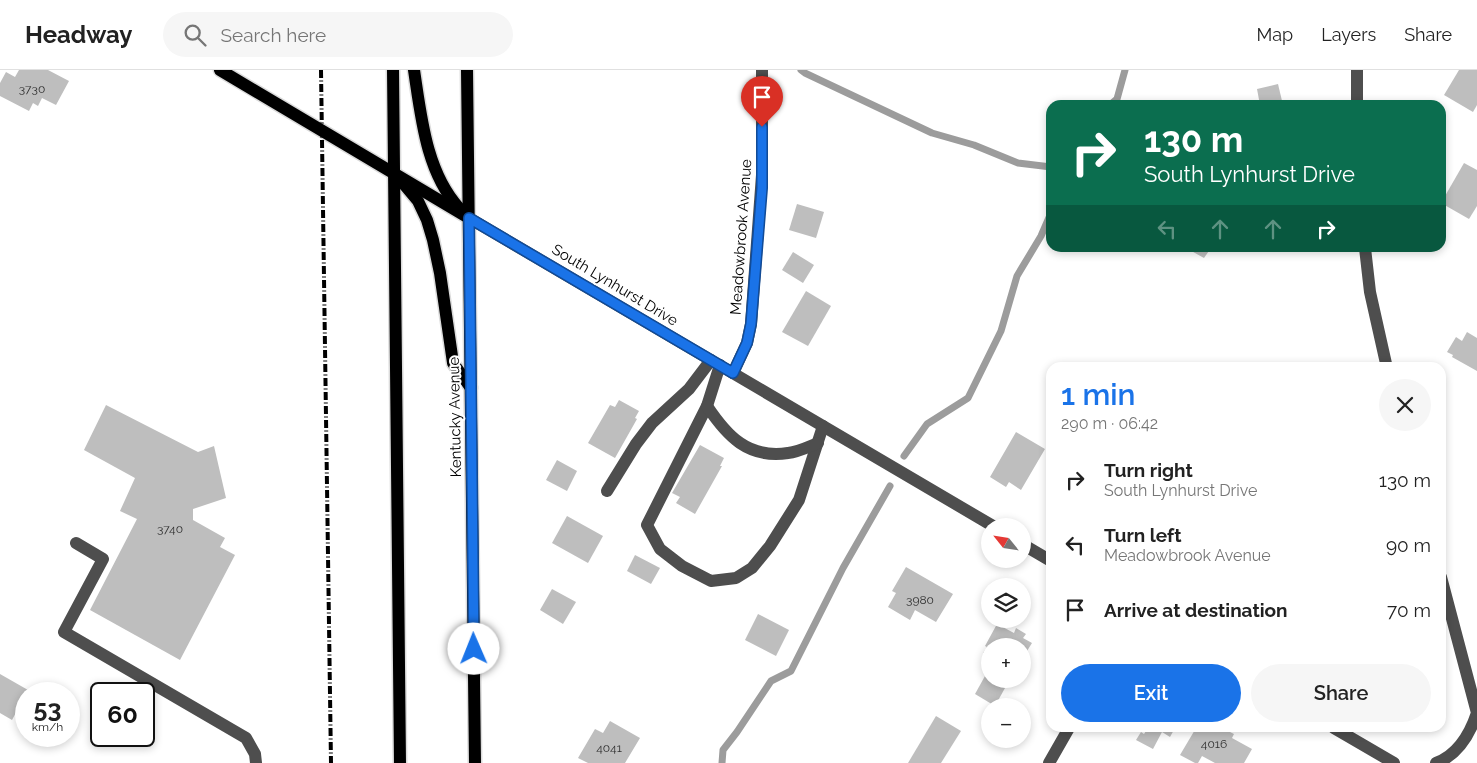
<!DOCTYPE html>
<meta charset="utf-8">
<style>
:root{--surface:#fff;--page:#f6f6f6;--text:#222;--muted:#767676;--line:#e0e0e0;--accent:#1a73e8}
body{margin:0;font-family:Raleway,sans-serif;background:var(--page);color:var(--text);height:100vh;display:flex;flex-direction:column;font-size:19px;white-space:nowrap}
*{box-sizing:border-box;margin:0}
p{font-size:16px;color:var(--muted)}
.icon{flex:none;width:28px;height:28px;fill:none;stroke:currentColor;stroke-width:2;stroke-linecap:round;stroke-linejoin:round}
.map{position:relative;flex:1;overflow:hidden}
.side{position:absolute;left:1046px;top:292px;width:400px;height:370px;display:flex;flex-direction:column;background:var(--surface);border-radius:15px;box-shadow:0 2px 8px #0003}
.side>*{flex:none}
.guide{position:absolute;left:1046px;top:30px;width:400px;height:152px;border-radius:15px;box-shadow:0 2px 8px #0003;background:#0b6e4f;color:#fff;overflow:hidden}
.needle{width:32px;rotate:300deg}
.buttons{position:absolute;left:981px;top:448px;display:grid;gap:10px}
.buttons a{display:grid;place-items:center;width:50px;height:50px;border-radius:50%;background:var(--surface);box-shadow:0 2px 8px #0003;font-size:25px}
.speed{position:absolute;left:15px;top:612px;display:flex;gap:10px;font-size:25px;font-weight:700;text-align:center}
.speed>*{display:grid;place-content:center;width:65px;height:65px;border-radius:50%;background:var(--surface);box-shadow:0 2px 8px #0003;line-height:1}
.speed small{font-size:12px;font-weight:400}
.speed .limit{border:2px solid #111;border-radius:8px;background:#fff;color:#111}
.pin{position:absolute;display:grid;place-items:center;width:42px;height:42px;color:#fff;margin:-51px -21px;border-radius:50% 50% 50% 0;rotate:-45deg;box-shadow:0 0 5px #0007}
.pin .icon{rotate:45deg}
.me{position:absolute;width:55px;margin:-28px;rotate:359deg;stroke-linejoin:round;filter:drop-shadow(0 0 4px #0008)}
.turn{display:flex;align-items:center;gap:18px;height:105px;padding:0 15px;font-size:22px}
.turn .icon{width:65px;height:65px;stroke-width:2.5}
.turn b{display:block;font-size:35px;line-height:42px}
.lanes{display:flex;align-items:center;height:48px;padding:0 15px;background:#0003;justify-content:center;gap:25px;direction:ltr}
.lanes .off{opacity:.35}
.round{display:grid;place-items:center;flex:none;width:52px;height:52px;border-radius:26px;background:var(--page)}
.overview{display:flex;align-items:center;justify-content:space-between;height:85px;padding:0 15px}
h1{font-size:30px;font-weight:600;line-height:38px;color:var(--accent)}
.action{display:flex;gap:10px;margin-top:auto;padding:10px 15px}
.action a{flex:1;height:58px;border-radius:30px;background:var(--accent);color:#fff;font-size:20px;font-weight:600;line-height:58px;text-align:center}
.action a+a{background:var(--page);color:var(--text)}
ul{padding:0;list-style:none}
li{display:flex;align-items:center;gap:15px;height:65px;padding:0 15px}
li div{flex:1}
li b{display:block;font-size:19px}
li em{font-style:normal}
header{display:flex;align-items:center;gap:30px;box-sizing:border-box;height:70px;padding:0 25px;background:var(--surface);border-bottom:1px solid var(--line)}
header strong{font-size:24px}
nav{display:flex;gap:28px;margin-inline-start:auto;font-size:18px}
.search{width:350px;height:45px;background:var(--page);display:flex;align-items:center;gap:12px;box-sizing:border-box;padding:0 18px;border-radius:28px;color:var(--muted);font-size:19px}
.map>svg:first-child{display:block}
</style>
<header>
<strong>Headway</strong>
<div class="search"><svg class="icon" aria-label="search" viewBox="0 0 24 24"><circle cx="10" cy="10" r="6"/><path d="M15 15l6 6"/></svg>Search here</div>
<nav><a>Map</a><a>Layers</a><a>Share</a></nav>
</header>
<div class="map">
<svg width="1477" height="693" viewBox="0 0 1477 693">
<rect width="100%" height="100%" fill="#fff"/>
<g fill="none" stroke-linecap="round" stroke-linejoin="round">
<g stroke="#9c9c9c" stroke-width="7">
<polyline points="801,0 805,3 932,63 974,75 1018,93 1051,97"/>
<polyline points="1110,35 1117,29 1125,0"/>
<polyline points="904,386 927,354 968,328 1001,261 1017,206 1041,166 1051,143"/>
<polyline points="722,693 723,680 737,662 771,611 791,601 843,498 890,416"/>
</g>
</g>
<g fill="#bebebe">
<polygon points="19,0 48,0 69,11 56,35 42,28 38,36 33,33 29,41 0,26 0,13 6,2 15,7"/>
<polygon points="1459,0 1477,0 1477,35 1473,42 1444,25"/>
<polygon points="1278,14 1283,35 1260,35 1257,19"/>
<polygon points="1464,93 1477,100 1477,136 1469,149 1441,133"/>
<polygon points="797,134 824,142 816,168 789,160"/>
<polygon points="1186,178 1211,178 1204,188"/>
<polygon points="793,182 814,195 803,213 782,200"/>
<polygon points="806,221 831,236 808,276 782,262"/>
<polygon points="1467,262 1477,268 1477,301 1452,287 1453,285 1447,282 1456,267 1462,271"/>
<polygon points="619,330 639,341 635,348 637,349 615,388 588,373 610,335 615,337"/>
<polygon points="106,335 198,382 214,376 226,428 193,439 193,450 225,468 220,477 235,485 180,590 90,540 137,449 120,441 135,408 84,380"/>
<polygon points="1016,362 1045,379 1021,420 1009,412 1006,417 990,407"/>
<polygon points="700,375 724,388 720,396 722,396 695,444 676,433 680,427 672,423"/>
<polygon points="557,390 577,401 567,421 546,410"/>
<polygon points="567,446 603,466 588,493 552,473"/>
<polygon points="635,485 660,498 651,514 627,501"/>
<polygon points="906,497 953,524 936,552 915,540 910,550 888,537 896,523 892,521"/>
<polygon points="552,519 576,532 563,554 540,540"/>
<polygon points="758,544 789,560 776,586 745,570"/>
<polygon points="997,554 1014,563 1016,558 1026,564 1023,568 1032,573 1022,589 1022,576 990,576 990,586 983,583 987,577 985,576"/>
<polygon points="0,604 28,620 12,650 0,643"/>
<polygon points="985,606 1005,618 995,636 975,624"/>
<polygon points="936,646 961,661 941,693 908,693"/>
<polygon points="610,651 640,668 625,693 588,693 578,688 595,659 603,663"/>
<polygon points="1148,658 1175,658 1170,667 1162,662 1153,679 1136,670 1141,662 1144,664"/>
<polygon points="1196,658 1210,658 1217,661 1219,658 1222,658 1234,664 1232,668 1252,679 1244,693 1215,693 1202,686 1198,693 1195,693 1180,685"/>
</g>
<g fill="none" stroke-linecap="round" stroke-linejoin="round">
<defs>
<g id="major">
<polyline points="220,0 469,148"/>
<polyline points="393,0 400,693"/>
<path d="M414,0C421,46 426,102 459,138"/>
<polyline points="467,0 475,693"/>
<polyline points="402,112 418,131 427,150 433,170 440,203 453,293 471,318"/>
</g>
</defs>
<use href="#major" stroke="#dbdbdb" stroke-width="15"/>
<g stroke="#4e4e4e" stroke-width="12">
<polyline points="1357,0 1357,35"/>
<polyline points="469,148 993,456"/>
<polyline points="1365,178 1370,222 1387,298"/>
<polyline points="720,295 707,336 647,455 660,479 682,496 711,511 736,508 752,498 770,476 799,430 823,356"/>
<polyline points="733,303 747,273 751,254 762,105 762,0"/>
<path d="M707,336C727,366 748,389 788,383C798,382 808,377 818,373"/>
<polyline points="607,421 636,374 652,353 689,319 711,290"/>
<polyline points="76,473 103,489 64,562 246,668 255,684 256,693"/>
<polyline points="1022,474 1051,491"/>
<polyline points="1334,658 1394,693"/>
<polyline points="1049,693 1069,658"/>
<path d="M1436,693C1458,685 1470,664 1477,643L1441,507"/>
</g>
<use href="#major" stroke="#000" stroke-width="12"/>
<polyline stroke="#000" stroke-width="4" stroke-dasharray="8 2.5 1 2.5" stroke-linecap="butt" points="321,0 331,693"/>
</g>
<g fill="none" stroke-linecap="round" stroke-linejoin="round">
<defs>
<polyline id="route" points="474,579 469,148 733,303 747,273 751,254 762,118 762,57"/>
</defs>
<use href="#route" stroke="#114b97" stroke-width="12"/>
<use href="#route" stroke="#1a73e8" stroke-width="9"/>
</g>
<g text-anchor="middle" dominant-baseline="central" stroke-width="4" stroke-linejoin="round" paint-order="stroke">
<g font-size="12" fill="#303030">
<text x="32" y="19">3730</text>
<text x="170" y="459">3740</text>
<text x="920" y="530">3980</text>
<text x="1214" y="674">4016</text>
<text x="609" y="678">4041</text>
</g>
<g font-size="15" fill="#000" stroke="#fff">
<text transform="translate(741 167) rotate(-86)">Meadowbrook Avenue</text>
<text transform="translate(615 215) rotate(31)">South Lynhurst Drive</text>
<text transform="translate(455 347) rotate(-91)">Kentucky Avenue</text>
</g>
</g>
</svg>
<div class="buttons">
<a><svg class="needle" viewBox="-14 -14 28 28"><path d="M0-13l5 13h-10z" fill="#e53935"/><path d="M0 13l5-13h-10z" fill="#767676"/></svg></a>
<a><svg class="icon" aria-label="layers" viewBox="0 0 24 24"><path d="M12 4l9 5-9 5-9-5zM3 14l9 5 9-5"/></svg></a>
<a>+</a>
<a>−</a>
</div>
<div class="speed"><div>53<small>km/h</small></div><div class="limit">60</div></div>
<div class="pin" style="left:762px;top:57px;background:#d93025"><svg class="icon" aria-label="arrive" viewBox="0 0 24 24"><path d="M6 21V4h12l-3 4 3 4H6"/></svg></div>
<svg class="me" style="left:474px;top:579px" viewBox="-20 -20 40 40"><circle r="19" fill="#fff"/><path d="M0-13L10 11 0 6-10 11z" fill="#1a73e8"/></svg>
<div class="guide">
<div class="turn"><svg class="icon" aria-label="right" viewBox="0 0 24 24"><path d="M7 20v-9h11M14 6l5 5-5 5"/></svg><div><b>130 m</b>South Lynhurst Drive</div></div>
<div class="lanes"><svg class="icon off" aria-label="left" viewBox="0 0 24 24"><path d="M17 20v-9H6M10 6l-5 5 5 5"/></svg><svg class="icon off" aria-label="ahead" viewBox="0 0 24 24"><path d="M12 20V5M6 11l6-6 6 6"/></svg><svg class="icon off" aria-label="ahead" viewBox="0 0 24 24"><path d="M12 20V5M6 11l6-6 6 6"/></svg><svg class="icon" aria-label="right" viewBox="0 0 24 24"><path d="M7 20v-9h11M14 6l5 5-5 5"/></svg></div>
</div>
<section class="side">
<div class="overview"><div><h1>1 min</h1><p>290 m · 06:42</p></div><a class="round"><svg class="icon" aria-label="close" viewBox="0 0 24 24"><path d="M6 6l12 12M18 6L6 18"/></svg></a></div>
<ul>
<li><svg class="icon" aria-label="right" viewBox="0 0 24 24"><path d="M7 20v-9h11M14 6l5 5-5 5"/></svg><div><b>Turn right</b><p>South Lynhurst Drive</p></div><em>130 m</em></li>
<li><svg class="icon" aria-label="left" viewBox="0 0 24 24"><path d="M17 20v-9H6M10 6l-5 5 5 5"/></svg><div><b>Turn left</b><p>Meadowbrook Avenue</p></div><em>90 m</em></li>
<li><svg class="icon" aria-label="arrive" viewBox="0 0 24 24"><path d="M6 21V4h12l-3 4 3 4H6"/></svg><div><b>Arrive at destination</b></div><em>70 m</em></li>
</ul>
<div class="action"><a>Exit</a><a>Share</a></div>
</section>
</div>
